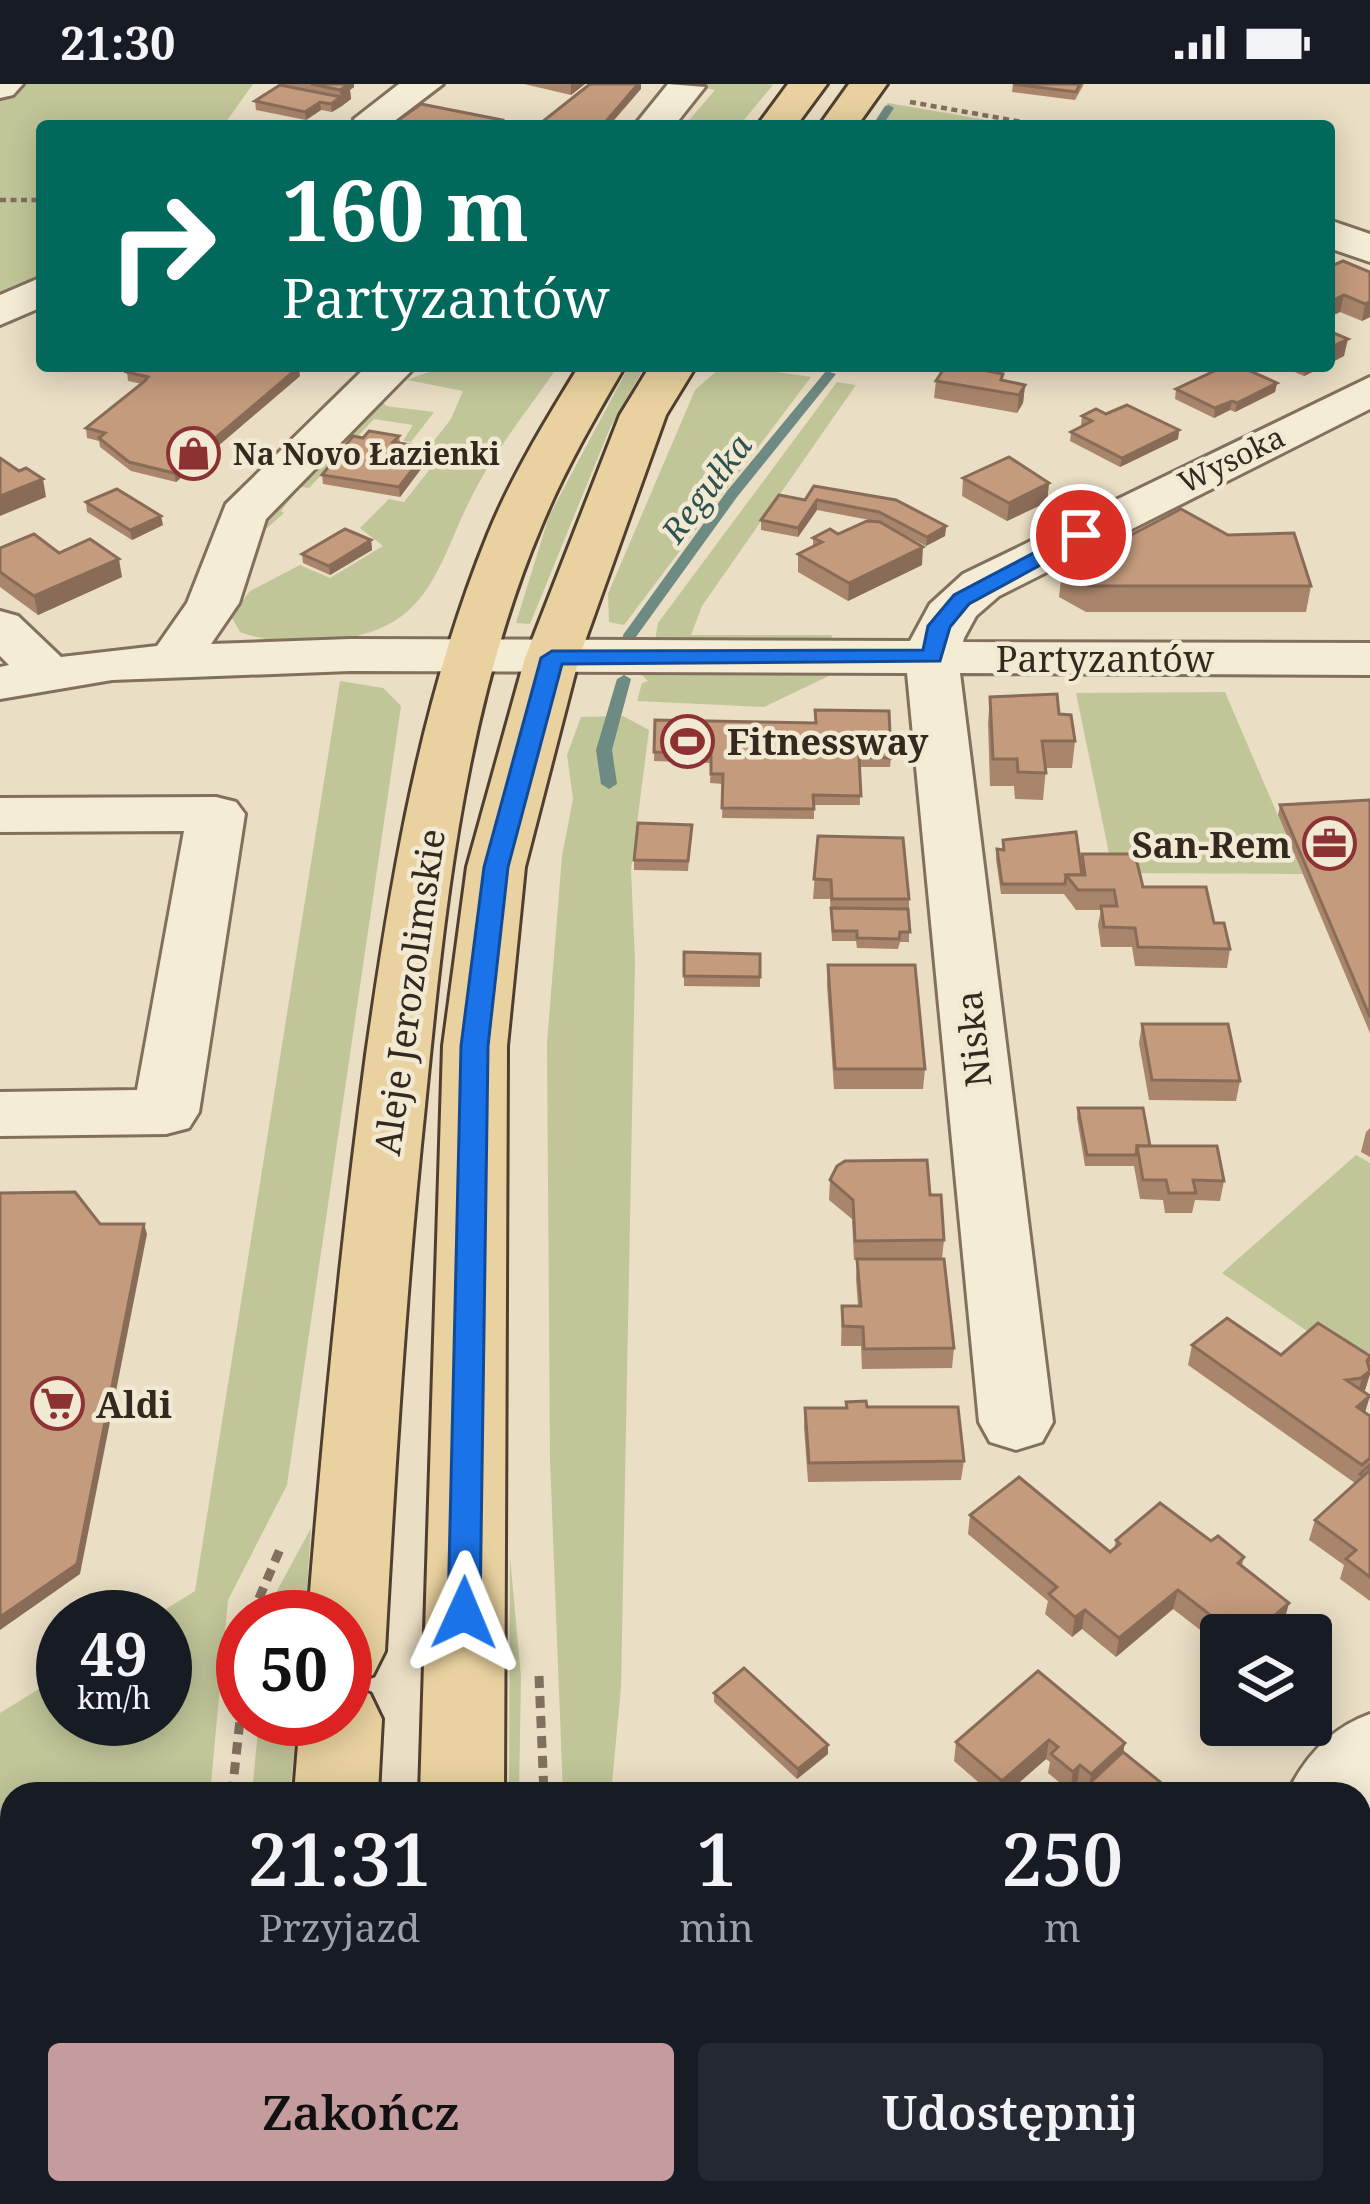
<!DOCTYPE html>
<html lang="pl">
<meta charset="utf-8">
<style>
:root{--surface:#171b24;--page:#242831;--text:#f1f3f6;--muted:#9ea1a6;--accent:#c49c9e}
body{margin:0;font-family:"Noto Serif",serif;background:var(--page);color:var(--text);height:100vh;display:flex;flex-direction:column;font-size:45px;white-space:nowrap}
*{box-sizing:border-box;margin:0}
p{font-size:39px;color:var(--muted)}
.icon{flex:none;width:66px;height:66px;fill:none;stroke:currentColor;stroke-width:2;stroke-linecap:round;stroke-linejoin:round}
.map{position:relative;flex:1;overflow:hidden}
.panel{position:absolute;left:0px;top:1698px;width:1371px;height:423px;display:flex;flex-direction:column;background:var(--surface);border-radius:36px 36px 0 0;box-shadow:0 6px 30px #0003}
.panel>*{flex:none}
.top-card{position:absolute;left:36px;top:36px;width:1299px;height:252px;border-radius:12px;box-shadow:0 6px 30px #0003;background:#00695c;color:#fff;overflow:hidden}
.tools{position:absolute;left:1200px;top:1530px;display:grid;gap:24px}
.tools a{display:grid;place-items:center;width:132px;height:132px;border-radius:12px;background:var(--surface);box-shadow:0 6px 30px #0003;font-size:60px}
.speed{position:absolute;left:36px;top:1506px;display:flex;gap:24px;font-size:60px;font-weight:700;text-align:center}
.speed>*{display:grid;place-content:center;width:156px;height:156px;border-radius:50%;background:var(--surface);box-shadow:0 6px 30px #0003;line-height:1}
.speed small{font-size:30px;font-weight:400}
.speed .limit{border:18px solid #d22;background:#fff;color:#111}
.pin{position:absolute;display:grid;place-items:center;width:102px;height:102px;color:#fff;margin:-51px;border:6px solid #fff;border-radius:50%;box-shadow:0 3px 12px #0007}
.me{position:absolute;width:132px;margin:-66px;rotate:1deg;stroke-linejoin:round;filter:drop-shadow(0 0 9px #0008)}
.turn{display:flex;align-items:center;gap:42px;height:252px;padding:0 48px;font-size:54px}
.turn .icon{width:156px;height:156px;stroke-width:2.5}
.turn b{display:block;font-size:84px;line-height:102px}
.eta{display:flex;justify-content:space-evenly;align-items:center;height:204px;text-align:center}
.eta b{font-size:72px;font-weight:600;line-height:84px}
.button{display:flex;gap:24px;margin-top:auto;padding:24px 48px}
.button a{flex:1;height:138px;border-radius:12px;background:var(--accent);color:#111;font-size:48px;font-weight:600;line-height:138px;text-align:center}
.button a+a{background:var(--page);color:var(--text)}
.status{display:flex;justify-content:space-between;align-items:center;height:84px;padding:0 60px;background:var(--surface);direction:ltr}
.status svg{height:33px;fill:currentColor}
.map>svg:first-child{display:block}
</style>
<div class="status"><b>21:30</b><svg viewBox="0 0 49 12"><path d="M0 12V9h3v3zM5 12V6h3v6zM10 12V3h3v9zM15 12V0h3v12zM26 1h20v11H26zM47 4h2v5h-2z"/></svg></div>
<div class="map">
<svg width="1370" height="2120" viewBox="0 0 1370 2120">
<rect width="100%" height="100%" fill="#eadec4"/>
<g fill="#c1c699">
<polygon points="18,0 253,0 223,42 42,42 42,203 0,220 0,14"/>
<polygon points="684,0 767,0 773,1 739,42 684,42 715,6"/>
<polygon points="888,19 1023,42 873,42"/>
<path d="M445,282H558C534,318 506,352 484,390C436,470 441,545 332,556C301,559 269,559 240,548L231,532L250,507L300,481L330,494L383,462L360,444L389,415L404,418L441,371L426,367L451,335L463,307L407,296Z"/>
<polygon points="629,282 645,282 610,344 530,540 516,539 549,432"/>
<polygon points="738,282 811,293 624,541 609,538 608,510 695,306 720,284"/>
<polygon points="837,298 856,301 702,522 691,551 832,551 830,561 654,562 658,539"/>
<polygon points="381,316 386,322 434,328 411,358 403,357 413,341 374,335 309,404 300,403 281,427 284,429 260,450 259,431"/>
<polygon points="837,588 764,623 637,617 642,599 648,597 640,589"/>
<polygon points="340,597 383,604 401,622 287,1401 228,1516 210,1710 12,1710 12,1985 0,1969 0,1629 63,1590 63,1635 165,1635 165,1533 153,1533 195,1507"/>
<polygon points="1225,608 1303,790 1113,789 1076,609"/>
<polygon points="623,632 649,646 631,786 635,877 621,1603 611,1710 563,1710 550,1375 547,959 562,772 573,715 567,671 581,633"/>
<polygon points="1356,1071 1370,1079 1370,1290 1222,1189"/>
<polygon points="311,1444 305,1533 270,1533 271,1518"/>
<polygon points="510,1473 521,1593 519,1710 509,1710"/>
<polygon points="259,1635 297,1635 290,1710 252,1710"/>
<polygon points="12,1988 12,2109 163,2109 161,2120 0,2120 0,1997"/>
</g>
<g fill="none" stroke-linecap="round" stroke-linejoin="round">
<g fill="#6d8a83" fill-rule="evenodd">
<polygon points="889,21 894,24 882,42 872,42 885,22"/>
<polygon points="826,287 836,290 737,413 633,557 623,557 623,551 727,407"/>
<polygon points="624,591 631,595 612,666 617,700 609,705 601,700 596,666 617,595"/>
</g>
<defs>
<g id="minor">
<polygon points="0,0 23,0 13,11 0,14"/>
<polygon points="399,0 443,0 388,42 359,42 354,35"/>
<polygon points="668,0 705,3 674,42 634,42"/>
<polygon points="1329,136 1370,150 1370,178 1329,164"/>
<polygon points="42,193 42,223 0,241 0,211"/>
<polygon points="367,282 416,282 266,435 239,519 211,560 350,555 910,557 930,520 963,490 1370,293 1370,325 999,512 976,532 964,554 963,558 1370,559 1370,591 960,589 1053,1338 1042,1358 1016,1366 990,1358 979,1338 907,589 350,587 112,596 0,615 0,583 9,581 0,572 0,527 18,532 61,573 157,562 187,519 226,420"/>
<polygon points="216,713 236,718 245,730 199,1028 189,1044 166,1050 0,1052 0,1008 137,1006 184,747 0,748 0,714"/>
<path d="M1370,1630V1723L1359,1735V1710H1287C1305,1672 1331,1644 1370,1630Z"/>
<polygon points="906,2109 1006,2109 1001,2120 902,2120"/>
</g>
<g id="major">
<polygon points="788,0 827,0 796,42 757,42"/>
<polygon points="849,0 887,0 857,42 819,42"/>
<path d="M579,282H625C594,335 564,387 541,443C464,625 444,828 425,1022C406,1203 395,1385 385,1567L373,1591L345,1600V1533H308C323,1345 341,1158 366,971C391,794 420,617 488,450C512,391 546,336 579,282Z"/>
<polygon points="650,282 696,282 666,331 579,574 525,783 507,962 504,1710 420,1710 443,962 467,783 525,574 620,331"/>
<polygon points="345,1602 370,1610 382,1635 378,1710 294,1710 300,1635 345,1635"/>
<polygon points="252,2109 346,2109 344,2120 250,2120"/>
<rect x="395" y="2109" width="94" height="11"/>
</g>
</defs>
<use href="#minor" stroke="#82705c" stroke-width="6"/>
<use href="#major" stroke="#503f30" stroke-width="6"/>
<g stroke="#82705c" stroke-width="4.5" stroke-dasharray="6 4.5" stroke-linecap="butt">
<polyline points="910,18 1045,42"/>
<polyline points="0,116 42,116"/>
</g>
<g stroke="#82705c" stroke-width="9" stroke-dasharray="12 8" stroke-linecap="butt">
<polyline points="251,1533 281,1463"/>
<polyline points="539,1592 544,1710"/>
<polyline points="232,1710 243,1608"/>
<polyline points="534,2109 534,2120"/>
<polyline points="185,2120 187,2109"/>
</g>
<use href="#minor" fill="#f5ecd6" fill-rule="evenodd"/>
<use href="#major" fill="#e9d29f" fill-rule="evenodd"/>
</g>
<g fill="#a9856c">
<polygon points="280,0 354,0 354,3 350,6 351,15 332,28 321,26 306,36 256,26 255,17"/>
<polygon points="524,0 585,0 571,11"/>
<polygon points="1013,0 1084,0 1075,16 1012,8"/>
<polygon points="1329,183 1370,188 1370,233 1362,237 1340,228 1329,233"/>
<polygon points="1281,282 1325,282 1304,292"/>
<polygon points="127,288 300,292 176,398 131,387 100,363 99,357 87,354 86,344 142,300 128,297"/>
<polygon points="936,297 1003,297 1025,301 1023,319 1017,329 934,314"/>
<polygon points="1277,299 1275,308 1235,328 1230,326 1214,334 1175,315 1176,305"/>
<polygon points="1106,330 1179,346 1178,355 1120,383 1070,357 1071,348 1082,342 1081,341 1082,332"/>
<polygon points="399,352 400,359 429,364 430,373 400,413 323,400 322,391 363,354"/>
<polygon points="963,394 1049,399 1047,418 1007,437 962,412"/>
<polygon points="814,402 946,442 945,452 926,462 887,442 922,481 848,517 798,488 798,470 813,463 813,454 838,450 880,438 817,426 798,453 761,446 761,436 805,416"/>
<polygon points="86,418 163,441 132,456 87,428"/>
<polygon points="371,456 372,466 330,491 303,479 302,470"/>
<polygon points="0,464 59,469 122,493 38,531 0,503"/>
<polygon points="1062,487 1311,502 1306,528 1086,528 1059,513"/>
<polygon points="990,613 1059,630 1075,657 1072,684 1046,684 1043,716 1015,715 1014,702 990,702 988,639"/>
<polygon points="655,636 891,674 890,683 859,683 860,721 814,721 814,735 722,734 723,700 710,699 711,679 654,677"/>
<polygon points="1370,716 1370,949 1278,731 1280,721"/>
<polygon points="692,741 688,787 634,786 634,776"/>
<polygon points="818,752 909,815 909,858 900,858 898,865 857,864 856,857 832,857 830,815 813,815"/>
<polygon points="1003,756 1081,781 1082,770 1214,839 1230,865 1227,884 1135,882 1132,863 1101,863 1098,841 1101,826 1076,826 1064,810 1001,810 996,775 997,765 1002,765"/>
<polygon points="684,868 760,870 760,903 684,902"/>
<polygon points="828,881 925,985 923,1005 834,1005 827,901"/>
<polygon points="1142,940 1240,997 1236,1017 1149,1016 1139,959"/>
<polygon points="1078,1024 1150,1062 1224,1097 1220,1117 1195,1116 1192,1129 1165,1129 1163,1116 1140,1115 1134,1082 1085,1082 1077,1034"/>
<polygon points="1370,1044 1370,1073 1361,1068 1366,1048"/>
<polygon points="830,1096 944,1156 942,1175 954,1264 952,1284 862,1285 861,1262 841,1262 842,1222 858,1222 856,1195 857,1176 854,1176 852,1135 829,1116"/>
<polygon points="1192,1261 1281,1271 1370,1272 1370,1290 1365,1306 1363,1308 1365,1329 1370,1332 1370,1517 1340,1495 1344,1481 1309,1456 1315,1436 1355,1399 1188,1281"/>
<polygon points="846,1318 867,1323 964,1377 961,1396 808,1398 804,1343 805,1324 846,1324"/>
<polygon points="970,1431 1110,1468 1114,1465 1116,1456 1211,1457 1244,1473 1242,1482 1284,1538 1269,1551 1221,1551 1221,1562 1173,1525 1116,1573 1082,1545 1072,1553 1045,1530 1048,1517 968,1450"/>
<polygon points="1038,1587 1125,1659 1123,1668 1083,1705 1077,1700 1070,1707 1048,1689 1050,1678 1046,1675 1006,1710 992,1710 954,1677 956,1658"/>
<polygon points="714,1609 828,1661 828,1670 797,1695 714,1618"/>
<polygon points="672,2109 847,2109 836,2120 674,2120 672,2118"/>
</g>
<g fill="#896c58">
<polygon points="339,0 354,0 354,3 350,6 351,15 342,22"/>
<polygon points="571,0 585,0 571,11"/>
<polygon points="638,0 641,0 641,5 609,42 602,42"/>
<polygon points="341,13 342,22 332,28 331,20"/>
<polygon points="320,18 321,26 306,36 305,28"/>
<polygon points="1344,211 1340,228 1329,233 1329,218"/>
<polygon points="1370,218 1370,233 1362,237 1365,220"/>
<polygon points="1348,255 1344,272 1329,280 1329,264"/>
<polygon points="1306,282 1325,282 1304,292"/>
<polygon points="299,283 300,292 176,398 174,389"/>
<polygon points="1277,299 1275,308 1235,328 1237,319"/>
<polygon points="1025,301 1023,319 1017,329 1019,311"/>
<polygon points="1232,317 1230,326 1214,334 1215,324"/>
<polygon points="1179,346 1178,355 1120,383 1122,374"/>
<polygon points="429,364 430,373 400,413 399,403"/>
<polygon points="43,395 46,413 0,432 0,412"/>
<polygon points="1049,399 1047,418 1007,437 1009,419"/>
<polygon points="817,416 817,426 798,453 798,444"/>
<polygon points="161,432 163,441 132,456 130,446"/>
<polygon points="946,442 945,452 926,462 927,453"/>
<polygon points="371,456 372,466 330,491 329,482"/>
<polygon points="923,463 922,481 848,517 849,499"/>
<polygon points="119,475 122,493 38,531 34,512"/>
<polygon points="144,1140 147,1150 80,1490 0,1546 0,1533"/>
<polygon points="1370,1274 1367,1290 1370,1287 1370,1290 1365,1306 1356,1314 1367,1277"/>
<polygon points="1370,1312 1364,1332 1357,1323"/>
<polygon points="1178,1506 1173,1525 1116,1573 1119,1554"/>
<polygon points="1289,1519 1284,1538 1269,1551 1252,1551"/>
<polygon points="1085,1526 1082,1545 1072,1553 1075,1533"/>
<polygon points="1049,1656 1046,1675 1006,1710 1000,1710 1002,1697"/>
<polygon points="1125,1659 1121,1677 1088,1709 1091,1690"/>
<polygon points="828,1661 828,1670 797,1695 798,1685"/>
<polygon points="1080,1681 1077,1700 1070,1707 1073,1688"/>
<polygon points="1370,2008 1370,2017 1359,2031 1359,2022"/>
<polygon points="832,2109 847,2109 836,2120 822,2120"/>
<polygon points="1234,2109 1243,2109 1233,2120 1223,2120"/>
</g>
<g fill="#c49b7d" stroke="#896c58" stroke-width="3">
<polygon points="311,0 349,0 340,6"/>
<polygon points="590,0 638,0 602,42 537,42"/>
<polygon points="1013,0 1080,0 1076,8"/>
<polygon points="280,1 341,13 331,20 320,18 305,28 255,17"/>
<polygon points="421,20 502,36 496,42 395,42 397,37"/>
<polygon points="1343,177 1370,188 1370,218 1365,220 1344,211 1329,218 1329,183"/>
<polygon points="1329,247 1348,255 1329,264"/>
<polygon points="135,282 294,282 299,283 174,389 129,378 99,354 105,349 86,344 145,297 148,293 127,288"/>
<polygon points="963,282 1003,290 1001,296 1025,301 1019,311 936,297 943,286"/>
<polygon points="1225,282 1239,282 1277,299 1237,319 1232,317 1215,324 1176,305"/>
<polygon points="1127,321 1179,346 1122,374 1071,348 1092,337 1082,332 1096,325 1106,330"/>
<polygon points="369,347 399,352 393,358 429,364 399,403 322,391 353,352 363,354"/>
<polygon points="1009,373 1049,399 1009,419 963,394"/>
<polygon points="0,374 19,387 26,384 43,395 0,412"/>
<polygon points="814,402 896,416 946,442 927,453 879,428 817,416 798,444 761,436 779,411 805,416"/>
<polygon points="117,405 161,432 130,446 86,418"/>
<polygon points="1181,425 1228,451 1294,449 1311,502 1089,502 1062,487"/>
<polygon points="867,437 880,438 923,463 849,499 798,470 822,458 813,454 830,445 838,450"/>
<polygon points="345,445 371,456 329,482 302,470"/>
<polygon points="34,450 59,469 90,455 119,475 34,512 0,488 0,464"/>
<polygon points="1057,610 1059,630 1071,631 1075,657 1042,657 1046,689 1018,688 1017,675 993,675 990,613"/>
<polygon points="815,626 889,627 891,674 859,673 861,712 813,711 814,725 722,724 723,690 711,690 711,669 654,668 655,636 816,639"/>
<polygon points="1370,716 1370,933 1280,721"/>
<polygon points="638,739 692,741 688,777 634,776"/>
<polygon points="1076,748 1082,791 1066,791 1065,800 1002,800 997,765 1004,766 1003,756"/>
<polygon points="818,752 903,754 909,815 832,815 831,796 814,795"/>
<polygon points="1082,770 1135,770 1143,803 1206,803 1214,839 1224,839 1230,865 1138,863 1135,844 1104,843 1101,822 1117,822 1114,806 1078,806 1066,791 1085,791"/>
<polygon points="831,824 908,825 910,848 900,848 899,855 857,854 857,847 833,847"/>
<polygon points="684,868 760,870 760,893 684,892"/>
<polygon points="828,881 915,881 925,985 835,985"/>
<polygon points="1142,940 1228,940 1240,997 1152,996"/>
<polygon points="1078,1024 1143,1024 1150,1062 1137,1062 1136,1071 1087,1071"/>
<polygon points="1137,1062 1217,1062 1224,1097 1193,1096 1196,1109 1169,1109 1166,1096 1143,1096"/>
<polygon points="927,1076 930,1111 941,1111 944,1156 855,1157 853,1116 830,1096 837,1082 845,1077"/>
<polygon points="75,1108 100,1140 144,1140 77,1480 0,1533 0,1109"/>
<polygon points="857,1175 944,1175 954,1264 864,1265 863,1243 843,1242 842,1222 861,1222"/>
<polygon points="1227,1234 1281,1271 1318,1239 1370,1272 1367,1277 1370,1287 1361,1294 1346,1296 1370,1312 1357,1323 1370,1332 1370,1374 1362,1381 1192,1261"/>
<polygon points="866,1317 867,1323 958,1323 964,1377 809,1379 805,1324 847,1324 846,1318"/>
<polygon points="1370,1381 1370,1386 1363,1392 1360,1390"/>
<polygon points="1370,1386 1370,1493 1346,1475 1356,1466 1315,1436"/>
<polygon points="1019,1393 1110,1468 1120,1460 1116,1456 1160,1419 1211,1457 1218,1452 1244,1473 1238,1479 1289,1519 1252,1551 1236,1551 1178,1506 1119,1554 1085,1526 1075,1533 1049,1510 1057,1503 970,1431"/>
<polygon points="744,1584 828,1661 798,1685 714,1609"/>
<polygon points="1038,1587 1125,1659 1091,1690 1080,1681 1073,1688 1051,1670 1058,1663 1049,1656 1002,1697 956,1658"/>
<polygon points="1123,1668 1175,1710 1078,1710"/>
<polygon points="1359,1904 1370,1913 1370,2008 1359,2022"/>
<polygon points="680,2109 832,2109 822,2120 690,2120"/>
<polygon points="1043,2109 1234,2109 1223,2120 1049,2120 1040,2112"/>
</g>
<polygon fill="#1a73e8" stroke="#114b97" stroke-width="3" points="1081,444 1088,446 1088,455 969,520 950,543 940,577 562,580 508,783 488,962 480,1529 476,1538 464,1542 453,1538 448,1529 461,962 484,783 541,574 552,567 923,566 928,542 954,511"/>
<defs>
<symbol id="shop-ring" viewBox="-11 -11 22 22"><circle r="9.5" fill="#f2e9d3" stroke="#8c3233" stroke-width="1.5"/><path d="M-5-2.5h2.3a2.7 3.5 0 0 1 5.4 0H5L5.5 6h-11ZM-1.5-2.5h3a1.5 2.3 0 0 0-3 0Z" fill="#8c3233"/></symbol>
<symbol id="stadium-ring" viewBox="-11 -11 22 22"><circle r="9.5" fill="#f2e9d3" stroke="#8c3233" stroke-width="1.5"/><path d="M0-5a6.5 5 0 1 0 0 10a6.5 5 0 1 0 0-10ZM-3.5-1.8h7v3.6h-7Z" fill="#8c3233"/></symbol>
<symbol id="office-ring" viewBox="-11 -11 22 22"><circle r="9.5" fill="#f2e9d3" stroke="#8c3233" stroke-width="1.5"/><path d="M-6-3h4V-5.5h4V-3h4V5H-6ZM-1-4.5V-3h2v-1.5ZM-6 0V1H6V0Z" fill="#8c3233"/></symbol>
<symbol id="supermarket-ring" viewBox="-11 -11 22 22"><circle r="9.5" fill="#f2e9d3" stroke="#8c3233" stroke-width="1.5"/><path d="M-6-5.5h2.5l.6 2H6L4.5 2H-2.5L-4.4-4H-6ZM-1.5 3.2a1.3 1.3 0 1 0 .1 0ZM3 3.2a1.3 1.3 0 1 0 .1 0Z" fill="#8c3233"/></symbol>
</defs>
<g fill-rule="evenodd">
<use href="#shop-ring" x="164" y="340" width="59" height="59"/>
<use href="#stadium-ring" x="658" y="628" width="59" height="59"/>
<use href="#office-ring" x="1300" y="730" width="59" height="59"/>
<use href="#supermarket-ring" x="28" y="1290" width="59" height="59"/>
</g>
<g text-anchor="middle" dominant-baseline="central" stroke-width="9" stroke-linejoin="round" paint-order="stroke">
<g font-size="30" font-weight="bold" fill="#34291f" stroke="#f2e9d3" text-anchor="start">
<text x="233" y="369">Na Novo Łazienki</text>
</g>
<g font-size="30" fill="#34291f" stroke="#f2e9d3">
<text transform="translate(1231 375) rotate(-26)">Wysoka</text>
</g>
<g font-size="33" font-style="italic" fill="#2f5250" stroke="#f2e9d3">
<text transform="translate(706 404) rotate(-53)">Regułka</text>
</g>
<g font-size="36" fill="#34291f" stroke="#f2e9d3">
<text x="1105" y="574">Partyzantów</text>
<text transform="translate(409 908) rotate(-82)">Aleje Jerozolimskie</text>
<text transform="translate(973 955) rotate(-96)">Niska</text>
</g>
<g font-size="36" font-weight="bold" fill="#34291f" stroke="#f2e9d3" text-anchor="start">
<text x="727" y="657">Fitnessway</text>
<text x="1291" y="760" text-anchor="end">San-Rem</text>
<text x="96" y="1320">Aldi</text>
</g>
</g>
</svg>
<div class="tools">
<a><svg class="icon" aria-label="layers" viewBox="0 0 24 24"><path d="M12 4l9 5-9 5-9-5zM3 14l9 5 9-5"/></svg></a>
</div>
<div class="speed"><div>49<small>km/h</small></div><div class="limit">50</div></div>
<div class="pin" style="left:1081px;top:451px;background:#d93025"><svg class="icon" aria-label="arrive" viewBox="0 0 24 24"><path d="M6 21V4h12l-3 4 3 4H6"/></svg></div>
<svg class="me" style="left:464px;top:1529px" viewBox="-20 -20 40 40"><path d="M0-17L14 15 0 8-14 15z" fill="#1a73e8" stroke="#fff" stroke-width="4"/></svg>
<div class="top-card">
<div class="turn"><svg class="icon" aria-label="right" viewBox="0 0 24 24"><path d="M7 20v-9h11M14 6l5 5-5 5"/></svg><div><b>160 m</b>Partyzantów</div></div>
</div>
<section class="panel">
<div class="eta">
<div><b>21:31</b><p>Przyjazd</p></div>
<div><b>1</b><p>min</p></div>
<div><b>250</b><p>m</p></div>
</div>
<div class="button"><a>Zakończ</a><a>Udostępnij</a></div>
</section>
</div>
